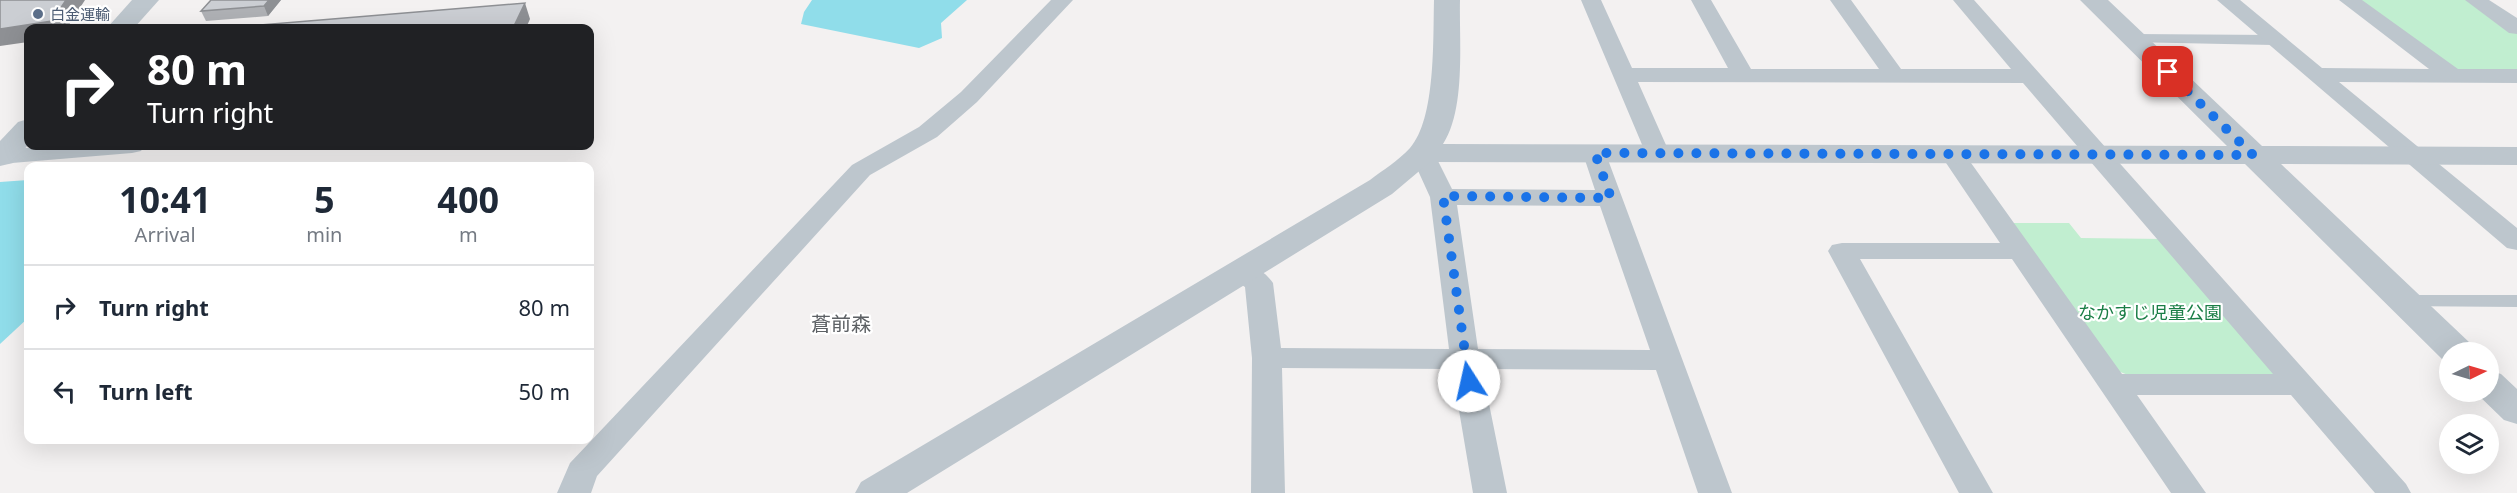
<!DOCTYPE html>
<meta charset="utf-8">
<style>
:root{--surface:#fff;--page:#f2f2f3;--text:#1f2937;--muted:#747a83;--line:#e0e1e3}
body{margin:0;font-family:"Noto Sans","Noto Sans JP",sans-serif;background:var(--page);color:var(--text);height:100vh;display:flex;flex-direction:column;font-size:22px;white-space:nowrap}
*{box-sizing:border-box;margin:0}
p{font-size:20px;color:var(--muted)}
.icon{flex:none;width:33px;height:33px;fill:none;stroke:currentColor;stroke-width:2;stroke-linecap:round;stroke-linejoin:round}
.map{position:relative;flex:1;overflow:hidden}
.sheet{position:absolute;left:24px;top:162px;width:570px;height:282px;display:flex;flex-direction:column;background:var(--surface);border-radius:12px;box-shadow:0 6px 24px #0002}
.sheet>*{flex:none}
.top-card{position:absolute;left:24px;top:24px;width:570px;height:126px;border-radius:12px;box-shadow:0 6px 24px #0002;background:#202124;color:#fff;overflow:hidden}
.needle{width:39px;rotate:85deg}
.controls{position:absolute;left:2439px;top:342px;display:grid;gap:12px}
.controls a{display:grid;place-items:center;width:60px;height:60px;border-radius:50%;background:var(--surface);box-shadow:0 6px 24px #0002;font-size:30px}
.pin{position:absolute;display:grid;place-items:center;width:51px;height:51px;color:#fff;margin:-26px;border-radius:12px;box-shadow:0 3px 9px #0006}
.me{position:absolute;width:66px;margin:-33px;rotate:350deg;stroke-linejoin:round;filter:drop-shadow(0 0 4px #0008)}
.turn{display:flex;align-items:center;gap:21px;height:126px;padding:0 24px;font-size:27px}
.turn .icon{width:78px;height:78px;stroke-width:2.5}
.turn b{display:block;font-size:42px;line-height:51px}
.eta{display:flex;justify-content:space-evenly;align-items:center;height:102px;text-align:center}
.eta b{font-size:36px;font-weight:700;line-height:42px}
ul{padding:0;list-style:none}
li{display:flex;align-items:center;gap:18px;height:84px;padding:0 24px;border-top:2px solid var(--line)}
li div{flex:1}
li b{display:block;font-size:22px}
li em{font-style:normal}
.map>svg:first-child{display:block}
</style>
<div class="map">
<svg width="2517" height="493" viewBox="0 0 2517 493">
<rect width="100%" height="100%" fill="#f3f1f1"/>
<g fill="#c1eed0">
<polygon points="2358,0 2470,0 2517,32 2517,73 2465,72 2452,68"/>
<polygon points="2011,223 2069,223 2081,238 2165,239 2278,370 2269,379 2133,377 2118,371"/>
</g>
<g fill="#90ddea">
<polygon points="812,0 967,0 941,23 942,38 919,48 801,24 804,12"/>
<polygon points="28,180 28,318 0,344 0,182"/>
</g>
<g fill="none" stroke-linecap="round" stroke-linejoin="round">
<g fill="#bdc6cd" fill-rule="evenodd">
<polygon points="2134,34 2273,35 2281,40 2273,45 2128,42 2126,39 2128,36"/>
<polygon points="2404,295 2517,295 2517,307 2397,306 2394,301 2397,296"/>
</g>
<g fill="#bdc6cd" fill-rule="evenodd">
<polygon points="1051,0 1073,0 977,102 937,137 870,175 597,476 591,493 557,493 570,463 852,165 919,127 961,92"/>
<polygon points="1581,0 1601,0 1632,68 1728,68 1691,0 1711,0 1751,69 1879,69 1830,0 1851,0 1901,69 2011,69 1953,0 1974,0 2406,484 2411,493 2375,493 2291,395 2137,395 2206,493 2171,493 2012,259 1860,259 1993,493 1959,493 1828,251 1832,245 1842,243 2000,243 1940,154 1943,149 1952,147 1961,149 2122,374 2273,374 2023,83 1638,82 1670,154 1667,159 1658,161 1649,159 1646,154"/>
<polygon points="2217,0 2240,0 2322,68 2429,69 2339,0 2362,0 2458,69 2517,69 2517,83 2339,82 2517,228 2517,250 2507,248"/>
<polygon points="2465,0 2489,0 2517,18 2517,34 2509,33"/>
<polygon points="49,146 144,146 141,151 132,153 0,164 0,150"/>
<path d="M1422,146L1431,148L1434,153L1452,189L1595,190L1583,154L1586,149L1595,147L1604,149L1732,493H1698L1656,370L1482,369L1507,493H1473L1452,369L1282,368L1285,493H1251L1252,358L1245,287L1231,278L1227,272L1231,266C1247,262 1264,269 1273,283L1281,348L1449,349L1430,197L1410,153L1413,148ZM1457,205L1600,206L1650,350L1478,349Z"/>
</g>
<g fill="#bdc6cd" fill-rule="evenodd">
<polygon points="132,0 159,0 134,28 107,28"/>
<path d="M1434,0H1460C1459,41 1466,109 1443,144L2227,146L2080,0H2108L2262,146L2517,147V165L2281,164L2470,343L2475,352H2450V362L2444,361L2245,164L1430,162L1392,194L907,493H855L861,482L1370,180C1383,170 1398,161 1410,148C1436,119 1433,39 1434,0Z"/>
<polygon points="28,119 28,145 13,163 0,166 0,141 18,122"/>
<polygon points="2488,370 2501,374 2517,389 2517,424 2504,420 2475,392 2488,392"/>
</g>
</g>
<polygon fill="#afb1b5" points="211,0 281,0 268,16 206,21 201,11"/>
<g fill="#8e9094">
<polygon points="66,0 85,0 67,28 28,28 28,42 0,46 0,29"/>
<polygon points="269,0 281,0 268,16 264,6"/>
<polygon points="525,3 530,19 526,28 513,28"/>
</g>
<g fill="#cbced3" stroke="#8e9094" stroke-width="1.5">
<polygon points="0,0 66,0 52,21 0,29"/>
<polygon points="211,0 269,0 264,6 201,11"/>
<polygon points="525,3 513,28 224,28"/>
</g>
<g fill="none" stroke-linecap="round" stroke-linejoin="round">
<polyline stroke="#1a73e8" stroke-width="10" stroke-dasharray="0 18" points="1469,381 1443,196 1611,198 1595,153 2253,155 2168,72"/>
</g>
<circle fill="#5c6f8a" stroke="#fff" stroke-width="2" cx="38" cy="14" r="6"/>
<g text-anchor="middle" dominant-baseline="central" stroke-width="4.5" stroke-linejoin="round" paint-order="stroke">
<g font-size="15" fill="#4e5e75" stroke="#fff" text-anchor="start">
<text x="50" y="14">白金運輸</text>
</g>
<g font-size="18" fill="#1a7e46" stroke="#fff">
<text x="2150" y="312">なかすじ児童公園</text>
</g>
<g font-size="20" fill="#5d6165" stroke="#fff">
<text x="841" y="323">蒼前森</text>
</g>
</g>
</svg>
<div class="controls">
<a><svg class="needle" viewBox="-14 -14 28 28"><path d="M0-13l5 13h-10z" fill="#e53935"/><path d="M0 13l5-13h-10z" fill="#747a83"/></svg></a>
<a><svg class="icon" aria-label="layers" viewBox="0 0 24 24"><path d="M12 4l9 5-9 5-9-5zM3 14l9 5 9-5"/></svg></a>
</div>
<div class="pin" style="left:2168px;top:72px;background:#d93025"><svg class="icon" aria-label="arrive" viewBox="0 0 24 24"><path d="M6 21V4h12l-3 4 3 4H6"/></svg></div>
<svg class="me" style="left:1469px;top:381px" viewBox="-20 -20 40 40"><circle r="19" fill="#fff"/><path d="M0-13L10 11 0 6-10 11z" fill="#1a73e8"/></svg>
<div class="top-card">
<div class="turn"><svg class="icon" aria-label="right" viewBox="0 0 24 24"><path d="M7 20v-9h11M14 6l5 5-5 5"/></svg><div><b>80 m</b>Turn right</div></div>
</div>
<section class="sheet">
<div class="eta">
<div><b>10:41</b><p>Arrival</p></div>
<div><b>5</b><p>min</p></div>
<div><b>400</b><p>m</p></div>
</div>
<ul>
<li><svg class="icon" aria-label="right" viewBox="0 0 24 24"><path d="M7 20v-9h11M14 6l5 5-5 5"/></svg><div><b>Turn right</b></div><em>80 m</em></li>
<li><svg class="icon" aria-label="left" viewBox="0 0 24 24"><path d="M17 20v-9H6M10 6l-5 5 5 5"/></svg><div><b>Turn left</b></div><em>50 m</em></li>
</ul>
</section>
</div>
